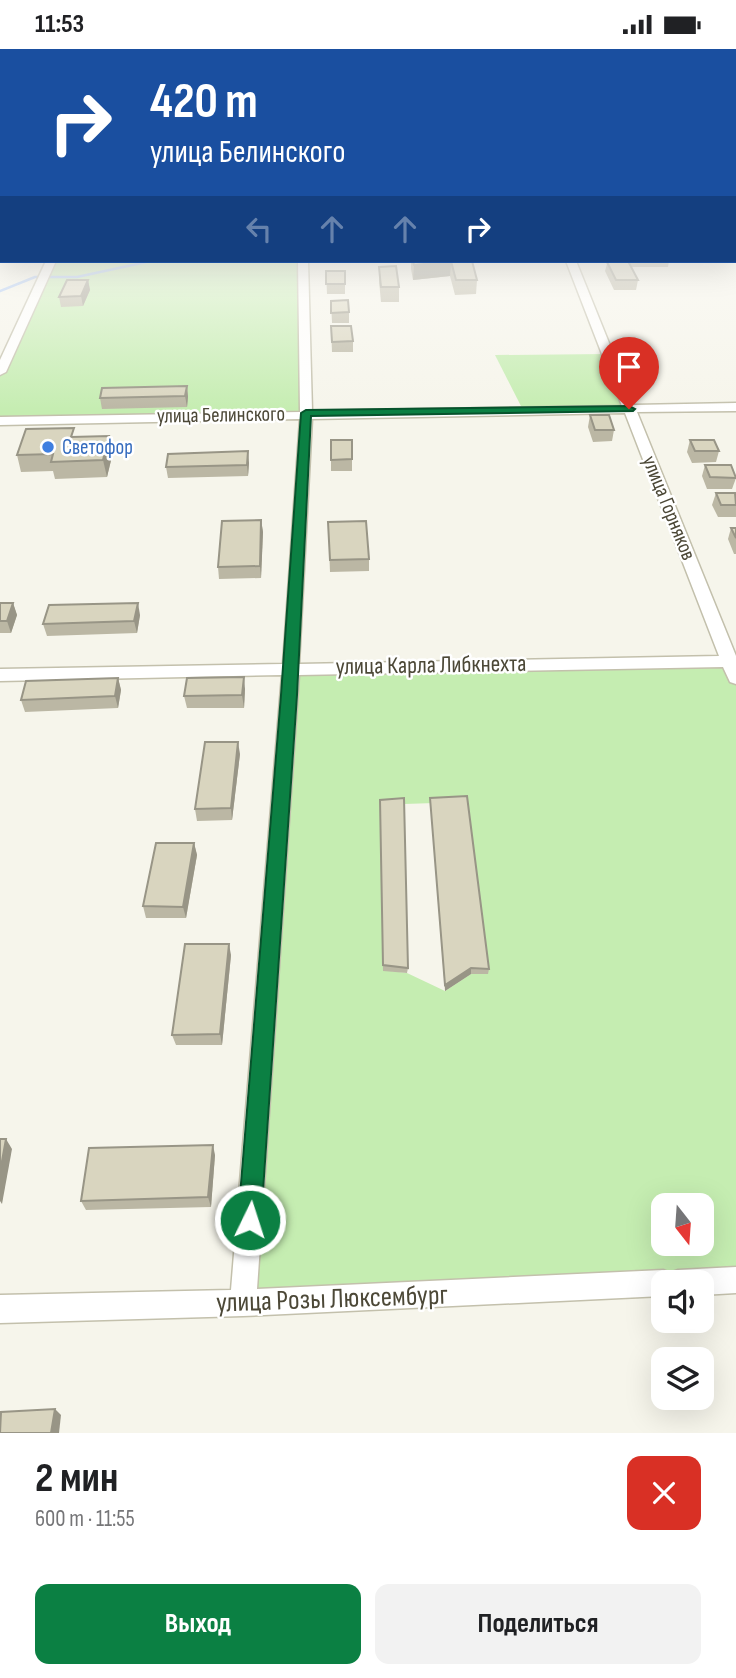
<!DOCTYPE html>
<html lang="ru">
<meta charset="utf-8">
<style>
:root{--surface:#fff;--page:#f2f2f2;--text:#202124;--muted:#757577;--accent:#0b8043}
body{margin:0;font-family:"Sofia Sans Condensed",sans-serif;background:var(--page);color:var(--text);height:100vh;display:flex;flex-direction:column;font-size:26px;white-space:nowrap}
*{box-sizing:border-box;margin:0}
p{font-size:23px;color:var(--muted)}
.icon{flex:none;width:38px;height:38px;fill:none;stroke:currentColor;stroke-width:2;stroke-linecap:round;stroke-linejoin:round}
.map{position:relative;height:1384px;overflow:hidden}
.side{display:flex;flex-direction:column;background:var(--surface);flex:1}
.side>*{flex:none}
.top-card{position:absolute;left:0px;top:0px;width:737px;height:214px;box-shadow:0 7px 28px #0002;background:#1a4fa0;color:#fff;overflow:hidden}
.needle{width:46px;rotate:163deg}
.fabs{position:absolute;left:651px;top:1144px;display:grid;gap:14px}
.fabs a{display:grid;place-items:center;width:63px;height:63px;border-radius:14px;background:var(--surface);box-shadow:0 7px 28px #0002;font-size:35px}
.pin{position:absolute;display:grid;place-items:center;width:60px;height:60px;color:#fff;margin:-72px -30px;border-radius:50% 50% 50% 0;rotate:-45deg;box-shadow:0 0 7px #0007}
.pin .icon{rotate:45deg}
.me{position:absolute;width:77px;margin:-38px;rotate:4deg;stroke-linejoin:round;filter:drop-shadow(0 0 5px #0008)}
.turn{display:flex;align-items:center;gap:24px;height:147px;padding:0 35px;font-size:32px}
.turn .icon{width:91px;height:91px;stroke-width:2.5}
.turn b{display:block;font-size:49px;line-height:60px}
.lanes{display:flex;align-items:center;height:66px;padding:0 35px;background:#0003;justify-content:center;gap:35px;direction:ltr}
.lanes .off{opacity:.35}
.round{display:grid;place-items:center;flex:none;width:74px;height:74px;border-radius:14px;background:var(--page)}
.overview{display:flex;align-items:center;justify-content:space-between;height:119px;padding:0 35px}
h1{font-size:42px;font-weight:700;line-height:52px}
.cta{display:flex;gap:14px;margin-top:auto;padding:14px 35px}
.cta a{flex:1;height:80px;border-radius:14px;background:var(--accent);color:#fff;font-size:28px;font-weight:700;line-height:80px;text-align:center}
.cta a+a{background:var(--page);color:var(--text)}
.status{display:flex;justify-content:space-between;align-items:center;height:49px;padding:0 35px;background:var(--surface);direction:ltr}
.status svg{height:19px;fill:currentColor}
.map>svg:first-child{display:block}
</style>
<div class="status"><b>11:53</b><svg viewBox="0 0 49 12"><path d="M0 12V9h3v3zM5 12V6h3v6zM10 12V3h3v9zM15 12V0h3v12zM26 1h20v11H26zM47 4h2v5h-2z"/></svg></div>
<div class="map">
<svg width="736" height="1384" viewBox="0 0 736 1384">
<rect width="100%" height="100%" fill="#f6f5eb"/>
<g fill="#c5edb1" fill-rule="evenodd">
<polygon points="51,212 303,212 306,364 0,372 0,323"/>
<polygon points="607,305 629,360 523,361 495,306"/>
<path d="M730,612L736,629V1231L243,1254L291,618ZM466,753L488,925H471L445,942L407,924L383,921L404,755ZM663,1157H702V1195H663Z"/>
</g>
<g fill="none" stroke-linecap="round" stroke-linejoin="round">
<polyline stroke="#a3c3f7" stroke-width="2.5" points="0,242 35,228 77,228 151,212"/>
<defs>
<g id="minor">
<rect x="735" y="196" width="1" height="6"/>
<rect x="0" y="202" width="2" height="6"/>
<polygon points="46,212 56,212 6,323 0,326 0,311"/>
<path d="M298,212H308L312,362L622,357L566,212H576L634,356L736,354V362L637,363L736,607V635L730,633L723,618L299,626L257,1240L663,1221L670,1224L678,1221L736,1218V1244L702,1246V1234H663V1247L243,1267L0,1274V1246L231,1241L282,626L0,632V620L283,615L300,370L0,376V368L300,363ZM625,364L719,607L299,615L312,370Z"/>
</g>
</defs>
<use href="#minor" stroke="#c3c0ac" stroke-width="3"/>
<use href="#minor" fill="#fff" fill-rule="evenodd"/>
</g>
<g fill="#bbb7a4">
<polygon points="411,212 472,212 477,231 476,245 455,246 450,227 413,231 411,220"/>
<polygon points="605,212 669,212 668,218 631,218 638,231 636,241 614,241 605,222 607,215"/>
<polygon points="379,218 399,238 399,253 381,253 379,232"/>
<polygon points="326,222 345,222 345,245 327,245"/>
<polygon points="88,231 90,241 83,257 61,258 59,248"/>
<polygon points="331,252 349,263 349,274 332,274"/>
<polygon points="331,277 353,292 353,303 332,303"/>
<polygon points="187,337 188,348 187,358 102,360 100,349"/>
<polygon points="590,366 614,381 612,392 593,393 588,378"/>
<polygon points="76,388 113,403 107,428 55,430 53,422 21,423 17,406"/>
<polygon points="352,391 352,422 331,422 331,411"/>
<polygon points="690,391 719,402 716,413 692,414 687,403"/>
<polygon points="249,414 248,427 168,429 166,418"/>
<polygon points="705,416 736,429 732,440 707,440 702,427"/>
<polygon points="716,444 736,446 736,468 718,468 712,456"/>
<polygon points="261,471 263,483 261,529 219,530 218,518"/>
<polygon points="328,473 369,510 369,522 330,523"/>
<polygon points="731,479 736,479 736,505 734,505 728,490"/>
<polygon points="0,554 13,554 17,566 11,584 0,584"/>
<polygon points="140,566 137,584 47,587 43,575"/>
<polygon points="118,629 121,641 118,659 25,663 21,651"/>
<polygon points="245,640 244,659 187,659 184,647"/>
<polygon points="240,705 232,771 197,772 195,760"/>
<polygon points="430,749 489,920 488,925 471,925 445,942"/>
<polygon points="380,751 408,919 407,924 383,922"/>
<polygon points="194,794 197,806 186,869 146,869 143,857"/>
<polygon points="231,906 222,996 176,996 172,986"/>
<polygon points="215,1106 211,1158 86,1161 81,1152"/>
</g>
<g fill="#989586">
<polygon points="451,212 450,227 413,231 414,216"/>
<polygon points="88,231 90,241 83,257 81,247"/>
<polygon points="187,337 188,348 187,358 185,347"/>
<polygon points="109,387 113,403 107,428 103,411"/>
<polygon points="248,402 249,414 248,427 247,416"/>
<polygon points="261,471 263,483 261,529 260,517"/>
<polygon points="13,554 17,566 11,584 7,572"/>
<polygon points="138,554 140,566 137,584 134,572"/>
<polygon points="244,628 245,640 244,659 242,646"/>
<polygon points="118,629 121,641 118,659 115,647"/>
<polygon points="238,693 240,705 232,771 231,759"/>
<polygon points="194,794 197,806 186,869 183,858"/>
<polygon points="229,895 231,906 222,996 220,985"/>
<polygon points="471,919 471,925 445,942 445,936"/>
<polygon points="6,1090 12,1100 2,1155 0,1152 0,1123"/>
<polygon points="213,1096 215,1106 211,1158 208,1148"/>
<polygon points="55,1360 61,1366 59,1384 51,1384"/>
</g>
<g fill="#d9d5bf" stroke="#989586" stroke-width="2">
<polygon points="413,212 472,212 477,231 456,231 451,212 414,216"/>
<polygon points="628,212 638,231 616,231 607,213"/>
<polygon points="396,217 399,238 381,238 379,218"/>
<rect x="326" y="222" width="19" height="13"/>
<polygon points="67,231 88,231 81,247 59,248"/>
<polygon points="348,251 349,263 331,264 331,252"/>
<polygon points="331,277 351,277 353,292 332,293"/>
<polygon points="187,337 185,347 100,349 102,339"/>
<polygon points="590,366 609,366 614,381 595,381"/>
<polygon points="74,379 71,388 109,387 103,411 51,413 53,405 17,406 26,380"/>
<polygon points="331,391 352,391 352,410 331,411"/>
<polygon points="690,391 714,391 719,402 695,402"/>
<polygon points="248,402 247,416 166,418 168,405"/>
<polygon points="705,416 731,416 736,429 710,428"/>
<polygon points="716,444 735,444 736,456 721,456"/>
<polygon points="261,471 260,517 218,518 222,472"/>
<polygon points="366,472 369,510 330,511 328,473"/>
<polygon points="731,479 736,479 736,489"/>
<polygon points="0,554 13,554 7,572 0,572"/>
<polygon points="138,554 134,572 43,575 49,556"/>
<polygon points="244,628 242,646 184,647 187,629"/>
<polygon points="118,629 115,647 21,651 26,632"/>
<polygon points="205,693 238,693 231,759 195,760"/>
<polygon points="467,747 489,920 471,919 445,936 430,749"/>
<polygon points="404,749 408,919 383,916 380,751"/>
<polygon points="156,794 194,794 183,858 143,857"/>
<polygon points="185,895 229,895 220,985 172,986"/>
<polygon points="0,1090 6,1090 0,1123"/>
<polygon points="213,1096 208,1148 81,1152 89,1099"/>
<polygon points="55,1360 51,1384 0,1384 1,1363"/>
</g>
<linearGradient id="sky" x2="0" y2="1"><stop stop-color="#8cbaee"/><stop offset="0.47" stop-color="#fbfaf6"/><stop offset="1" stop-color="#fbfaf6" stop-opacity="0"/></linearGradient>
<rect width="736" height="363" fill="url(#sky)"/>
<polygon fill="#0b8043" stroke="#07532c" stroke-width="2" points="629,357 635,360 633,362 311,367 297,646 261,1171 258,1179 250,1183 241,1179 238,1171 281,646 301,364 306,361"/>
<circle fill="#3f7fe0" stroke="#fff" stroke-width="2.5" cx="48" cy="398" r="7"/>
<g text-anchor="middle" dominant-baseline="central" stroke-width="5" stroke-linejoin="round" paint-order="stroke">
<g font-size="21" fill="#4c4837" stroke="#fff">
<text transform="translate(221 366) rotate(-1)">улица Белинского</text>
<text transform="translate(669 459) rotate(68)">улица Горняков</text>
</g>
<g font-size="21" fill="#366cbe" stroke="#fff" text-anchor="start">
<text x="62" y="398">Светофор</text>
</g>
<g font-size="24" fill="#4c4837" stroke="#fff">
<text transform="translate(431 616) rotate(-1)">улица Карла Либкнехта</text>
</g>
<g font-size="28" fill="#4c4837" stroke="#fff">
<text transform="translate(332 1250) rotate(-2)">улица Розы Люксембург</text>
</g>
</g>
</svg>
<div class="fabs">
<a><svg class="needle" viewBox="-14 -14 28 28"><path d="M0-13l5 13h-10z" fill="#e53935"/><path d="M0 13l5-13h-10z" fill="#757577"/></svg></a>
<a><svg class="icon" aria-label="sound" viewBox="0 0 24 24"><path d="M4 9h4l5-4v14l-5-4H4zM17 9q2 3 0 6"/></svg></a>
<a><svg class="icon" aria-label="layers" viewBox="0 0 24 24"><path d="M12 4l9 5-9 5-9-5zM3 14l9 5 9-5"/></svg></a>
</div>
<div class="pin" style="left:629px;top:360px;background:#d93025"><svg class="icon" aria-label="arrive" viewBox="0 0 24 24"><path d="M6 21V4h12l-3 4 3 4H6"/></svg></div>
<svg class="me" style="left:250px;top:1171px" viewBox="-20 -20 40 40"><circle r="17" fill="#0b8043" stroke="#fff" stroke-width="3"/><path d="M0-11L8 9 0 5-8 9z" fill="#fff"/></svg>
<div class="top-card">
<div class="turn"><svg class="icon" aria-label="right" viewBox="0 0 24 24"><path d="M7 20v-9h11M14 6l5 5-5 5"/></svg><div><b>420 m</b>улица Белинского</div></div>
<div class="lanes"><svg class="icon off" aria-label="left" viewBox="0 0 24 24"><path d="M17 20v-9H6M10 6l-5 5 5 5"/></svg><svg class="icon off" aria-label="ahead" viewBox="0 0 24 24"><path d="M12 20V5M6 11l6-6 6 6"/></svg><svg class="icon off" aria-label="ahead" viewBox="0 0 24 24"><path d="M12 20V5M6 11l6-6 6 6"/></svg><svg class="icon" aria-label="right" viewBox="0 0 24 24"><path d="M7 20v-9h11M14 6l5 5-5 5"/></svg></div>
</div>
</div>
<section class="side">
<div class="overview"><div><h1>2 мин</h1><p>600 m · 11:55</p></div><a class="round" style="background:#d93025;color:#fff"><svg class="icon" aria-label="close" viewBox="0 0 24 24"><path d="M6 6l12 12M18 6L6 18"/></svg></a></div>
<div class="cta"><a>Выход</a><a>Поделиться</a></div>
</section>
